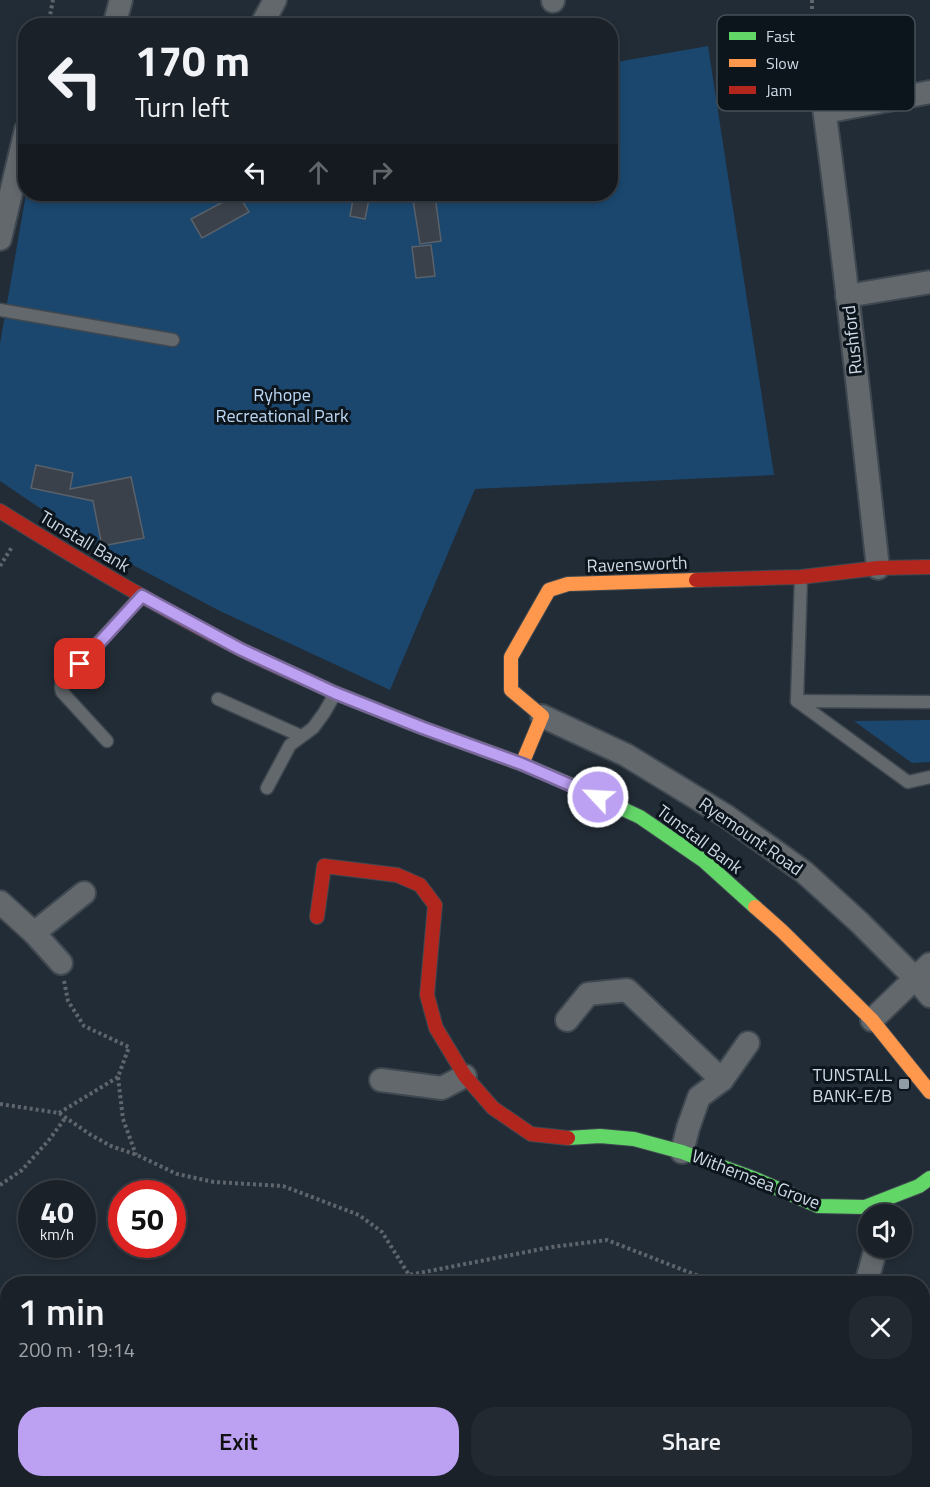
<!DOCTYPE html>
<meta charset="utf-8">
<style>
:root{--surface:#1a2128;--page:#232930;--text:#f1f3f6;--muted:#9fa3a8;--line:#383e45;--accent:#bca0f2}
body{margin:0;font-family:"Titillium Web",sans-serif;background:var(--page);color:var(--text);height:100vh;display:flex;flex-direction:column;font-size:22px;white-space:nowrap}
*{box-sizing:border-box;margin:0}
p{font-size:20px;color:var(--muted)}
.icon{flex:none;width:33px;height:33px;fill:none;stroke:currentColor;stroke-width:2;stroke-linecap:round;stroke-linejoin:round}
.map{position:relative;flex:1;overflow:hidden}
.details{position:absolute;left:0px;top:1276px;width:930px;height:212px;display:flex;flex-direction:column;background:var(--surface);border-radius:24px 24px 0 0;box-shadow:0 3px 9px #0003,0 0 0 2px var(--line)}
.details>*{flex:none}
.banner{position:absolute;left:18px;top:18px;width:600px;height:183px;border-radius:24px;box-shadow:0 3px 9px #0003,0 0 0 2px var(--line);background:#1a2128;color:var(--text);overflow:hidden}
.tools{position:absolute;left:858px;top:1204px;display:grid;gap:12px}
.tools a{display:grid;place-items:center;width:54px;height:54px;border-radius:50%;background:var(--surface);box-shadow:0 3px 9px #0003,0 0 0 2px var(--line);font-size:30px}
.speed{position:absolute;left:18px;top:1180px;display:flex;gap:12px;font-size:30px;font-weight:700;text-align:center}
.speed>*{display:grid;place-content:center;width:78px;height:78px;border-radius:50%;background:var(--surface);box-shadow:0 3px 9px #0003,0 0 0 2px var(--line);line-height:1}
.speed small{font-size:15px;font-weight:400}
.speed .limit{border:9px solid #d22;background:#fff;color:#111}
.pin{position:absolute;display:grid;place-items:center;width:51px;height:51px;color:#fff;margin:-26px;border-radius:12px;box-shadow:0 3px 9px #0006}
.me{position:absolute;width:66px;margin:-33px;rotate:295deg;stroke-linejoin:round;filter:drop-shadow(0 0 4px #0008)}
.turn{display:flex;align-items:center;gap:21px;height:126px;padding:0 18px;font-size:27px}
.turn .icon{width:78px;height:78px;stroke-width:2.5}
.turn b{display:block;font-size:42px;line-height:51px}
.lanes{display:flex;align-items:center;height:57px;padding:0 18px;background:#0003;justify-content:center;gap:30px;direction:ltr}
.lanes .off{opacity:.35}
.round{display:grid;place-items:center;flex:none;width:63px;height:63px;border-radius:24px;background:var(--page)}
.headline{display:flex;align-items:center;justify-content:space-between;height:102px;padding:0 18px}
h1{font-size:36px;font-weight:600;line-height:45px}
.primary-button{display:flex;gap:12px;margin-top:auto;padding:12px 18px}
.primary-button a{flex:1;height:69px;border-radius:24px;background:var(--accent);color:#111;font-size:24px;font-weight:600;line-height:69px;text-align:center}
.primary-button a+a{background:var(--page);color:var(--text)}
.map>svg:first-child{display:block}
</style>
<div class="map">
<svg width="930" height="1487" viewBox="0 0 930 1487">
<rect width="100%" height="100%" fill="#222c36"/>
<polygon fill="#1e3449" points="923,1416 930,1419 930,1487 527,1487 535,1480 922,1480"/>
<g fill="#1b476e">
<polygon points="708,46 774,475 475,489 390,690 220,611 93,544 0,481 0,344 26,194 610,194 611,63"/>
<polygon points="930,720 930,762 912,763 854,721"/>
</g>
<g fill="#3a414a" stroke="#59616a" stroke-width="1.5">
<polygon points="238,194 249,212 202,238 191,219"/>
<polygon points="354,194 370,194 365,219 350,216"/>
<polygon points="435,196 441,241 420,244 413,200"/>
<polygon points="431,245 435,276 416,278 412,247"/>
<polygon points="36,465 73,473 70,489 131,477 144,538 102,546 93,501 31,488"/>
</g>
<g fill="none" stroke-linecap="round" stroke-linejoin="round">
<defs>
<g id="lane">
<polyline points="0,310 173,340"/>
<polyline points="218,699 301,736"/>
<polyline points="797,701 908,782 930,777"/>
<polyline points="797,701 930,702"/>
<polyline points="797,701 801,578"/>
<polyline points="107,741 62,692 61,687 62,682 141,596"/>
<polyline points="267,788 290,745 313,728 324,713 335,694"/>
</g>
<g id="street">
<polyline points="553,1 553,0"/>
<polyline points="114,26 121,0"/>
<polyline points="261,26 275,0"/>
<path d="M813,29C839,208 858,388 878,568"/>
<polyline points="825,112 930,92"/>
<polyline points="0,239 26,130"/>
<polyline points="847,296 930,282"/>
<polyline points="542,716 626,755 726,816 804,872 859,922 915,978 930,996"/>
<polyline points="0,902 34,933 61,963"/>
<polyline points="34,933 84,893"/>
<polyline points="567,1020 588,994 627,990 722,1080 699,1097 688,1128 682,1152"/>
<polyline points="872,1020 930,964"/>
<polyline points="381,1080 442,1088 465,1076"/>
<polyline points="722,1080 748,1043"/>
<polyline points="866,1284 876,1248"/>
</g>
<g id="fast">
<polyline points="307,680 335,693 423,728 522,764 576,787 640,817 704,861 755,907"/>
<polyline points="568,1138 600,1136 634,1139 682,1152 753,1178 818,1206 865,1207 919,1186 930,1178"/>
</g>
<g id="slow">
<polyline points="522,764 542,716 511,690 511,657 549,590 568,584 696,580"/>
<polyline points="755,907 782,931 872,1020 930,1092"/>
</g>
<g id="jam">
<path d="M0,511C78,560 158,607 240,649C262,660 284,670 307,680"/>
<polyline points="696,580 801,577 878,568 930,567"/>
<polyline points="317,917 324,866 397,875 420,885 435,905 427,995 436,1028 465,1076 493,1108 531,1134 568,1138"/>
</g>
</defs>
<use href="#lane" stroke="#3f4850" stroke-width="15"/>
<use href="#street" stroke="#3f4850" stroke-width="26"/>
<use href="#fast" stroke="#3f4850" stroke-width="16"/>
<use href="#slow" stroke="#3f4850" stroke-width="16"/>
<use href="#jam" stroke="#3f4850" stroke-width="16"/>
<g stroke="#5f656c" stroke-width="4" stroke-dasharray="3 3" stroke-linecap="butt">
<polyline points="812,0 812,11"/>
<polyline points="48,26 53,0"/>
<polyline points="0,566 12,547"/>
<polyline points="64,981 68,1001 84,1026 129,1047 118,1077 123,1119 136,1155"/>
<polyline points="0,1104 59,1113 91,1135 111,1146 137,1155 177,1174 214,1182 283,1186 359,1215 382,1232 409,1275 552,1247 607,1240 719,1284"/>
<polyline points="59,1113 118,1077"/>
<polyline points="0,1185 22,1170 49,1140 66,1117"/>
<polyline points="922,1364 930,1367"/>
<polyline points="287,1480 289,1487"/>
<polyline points="30,1487 52,1480"/>
</g>
<use href="#lane" stroke="#63686c" stroke-width="12"/>
<use href="#street" stroke="#63686c" stroke-width="22"/>
<use href="#fast" stroke="#63d668" stroke-width="14"/>
<use href="#slow" stroke="#ff974d" stroke-width="14"/>
<use href="#jam" stroke="#b3261e" stroke-width="14"/>
</g>
<g fill="none" stroke-linecap="round" stroke-linejoin="round">
<defs>
<polyline id="route" points="80,664 142,596 240,649 335,693 423,728 522,764 598,797"/>
</defs>
<use href="#route" stroke="#7a689d" stroke-width="15"/>
<use href="#route" stroke="#bca0f2" stroke-width="10"/>
</g>
<rect fill="#909ca6" stroke="#0c141c" stroke-width="2" x="898" y="1078" width="12" height="12" rx="3"/>
<g text-anchor="middle" dominant-baseline="central" stroke-width="6" stroke-linejoin="round" paint-order="stroke">
<g font-size="18" fill="#ccd8e3" stroke="#0c141c">
<text transform="translate(852 340) rotate(-96)">Rushford</text>
<text transform="translate(85 541) rotate(31)">Tunstall Bank</text>
<text transform="translate(637 564) rotate(-2)">Ravensworth</text>
<text transform="translate(751 836) rotate(35)">Ryemount Road</text>
<text transform="translate(700 839) rotate(37)">Tunstall Bank</text>
<text transform="translate(756 1179) rotate(21)">Withernsea Grove</text>
</g>
<g font-size="18" fill="#bcd8f4" stroke="#0c141c">
<text x="282" y="394">Ryhope<tspan x="282" dy="21">Recreational Park</tspan></text>
</g>
<g font-size="18" fill="#ccd8e3" stroke="#0c141c" text-anchor="end">
<text x="892" y="1074">TUNSTALL<tspan x="892" dy="21">BANK-E/B</tspan></text>
</g>
</g>
<rect x="717" y="15" width="198" height="96" rx="9" fill="#0c141c" stroke="#464f58" stroke-width="1.5"/>
<rect x="729" y="32" width="27" height="8" fill="#63d668"/>
<rect x="729" y="59" width="27" height="8" fill="#ff974d"/>
<rect x="729" y="86" width="27" height="8" fill="#b3261e"/>
<g font-size="16" fill="#ccd8e3">
<text x="766" y="42">Fast</text>
<text x="766" y="69">Slow</text>
<text x="766" y="96">Jam</text>
</g>
</svg>
<div class="tools">
<a><svg class="icon" aria-label="sound" viewBox="0 0 24 24"><path d="M4 9h4l5-4v14l-5-4H4zM17 9q2 3 0 6"/></svg></a>
</div>
<div class="speed"><div>40<small>km/h</small></div><div class="limit">50</div></div>
<div class="pin" style="left:80px;top:664px;background:#d93025"><svg class="icon" aria-label="arrive" viewBox="0 0 24 24"><path d="M6 21V4h12l-3 4 3 4H6"/></svg></div>
<svg class="me" style="left:598px;top:797px" viewBox="-20 -20 40 40"><circle r="17" fill="#bca0f2" stroke="#fff" stroke-width="3"/><path d="M0-11L8 9 0 5-8 9z" fill="#fff"/></svg>
<div class="banner">
<div class="turn"><svg class="icon" aria-label="left" viewBox="0 0 24 24"><path d="M17 20v-9H6M10 6l-5 5 5 5"/></svg><div><b>170 m</b>Turn left</div></div>
<div class="lanes"><svg class="icon" aria-label="left" viewBox="0 0 24 24"><path d="M17 20v-9H6M10 6l-5 5 5 5"/></svg><svg class="icon off" aria-label="ahead" viewBox="0 0 24 24"><path d="M12 20V5M6 11l6-6 6 6"/></svg><svg class="icon off" aria-label="right" viewBox="0 0 24 24"><path d="M7 20v-9h11M14 6l5 5-5 5"/></svg></div>
</div>
<section class="details">
<div class="headline"><div><h1>1 min</h1><p>200 m · 19:14</p></div><a class="round"><svg class="icon" aria-label="close" viewBox="0 0 24 24"><path d="M6 6l12 12M18 6L6 18"/></svg></a></div>
<div class="primary-button"><a>Exit</a><a>Share</a></div>
</section>
</div>
